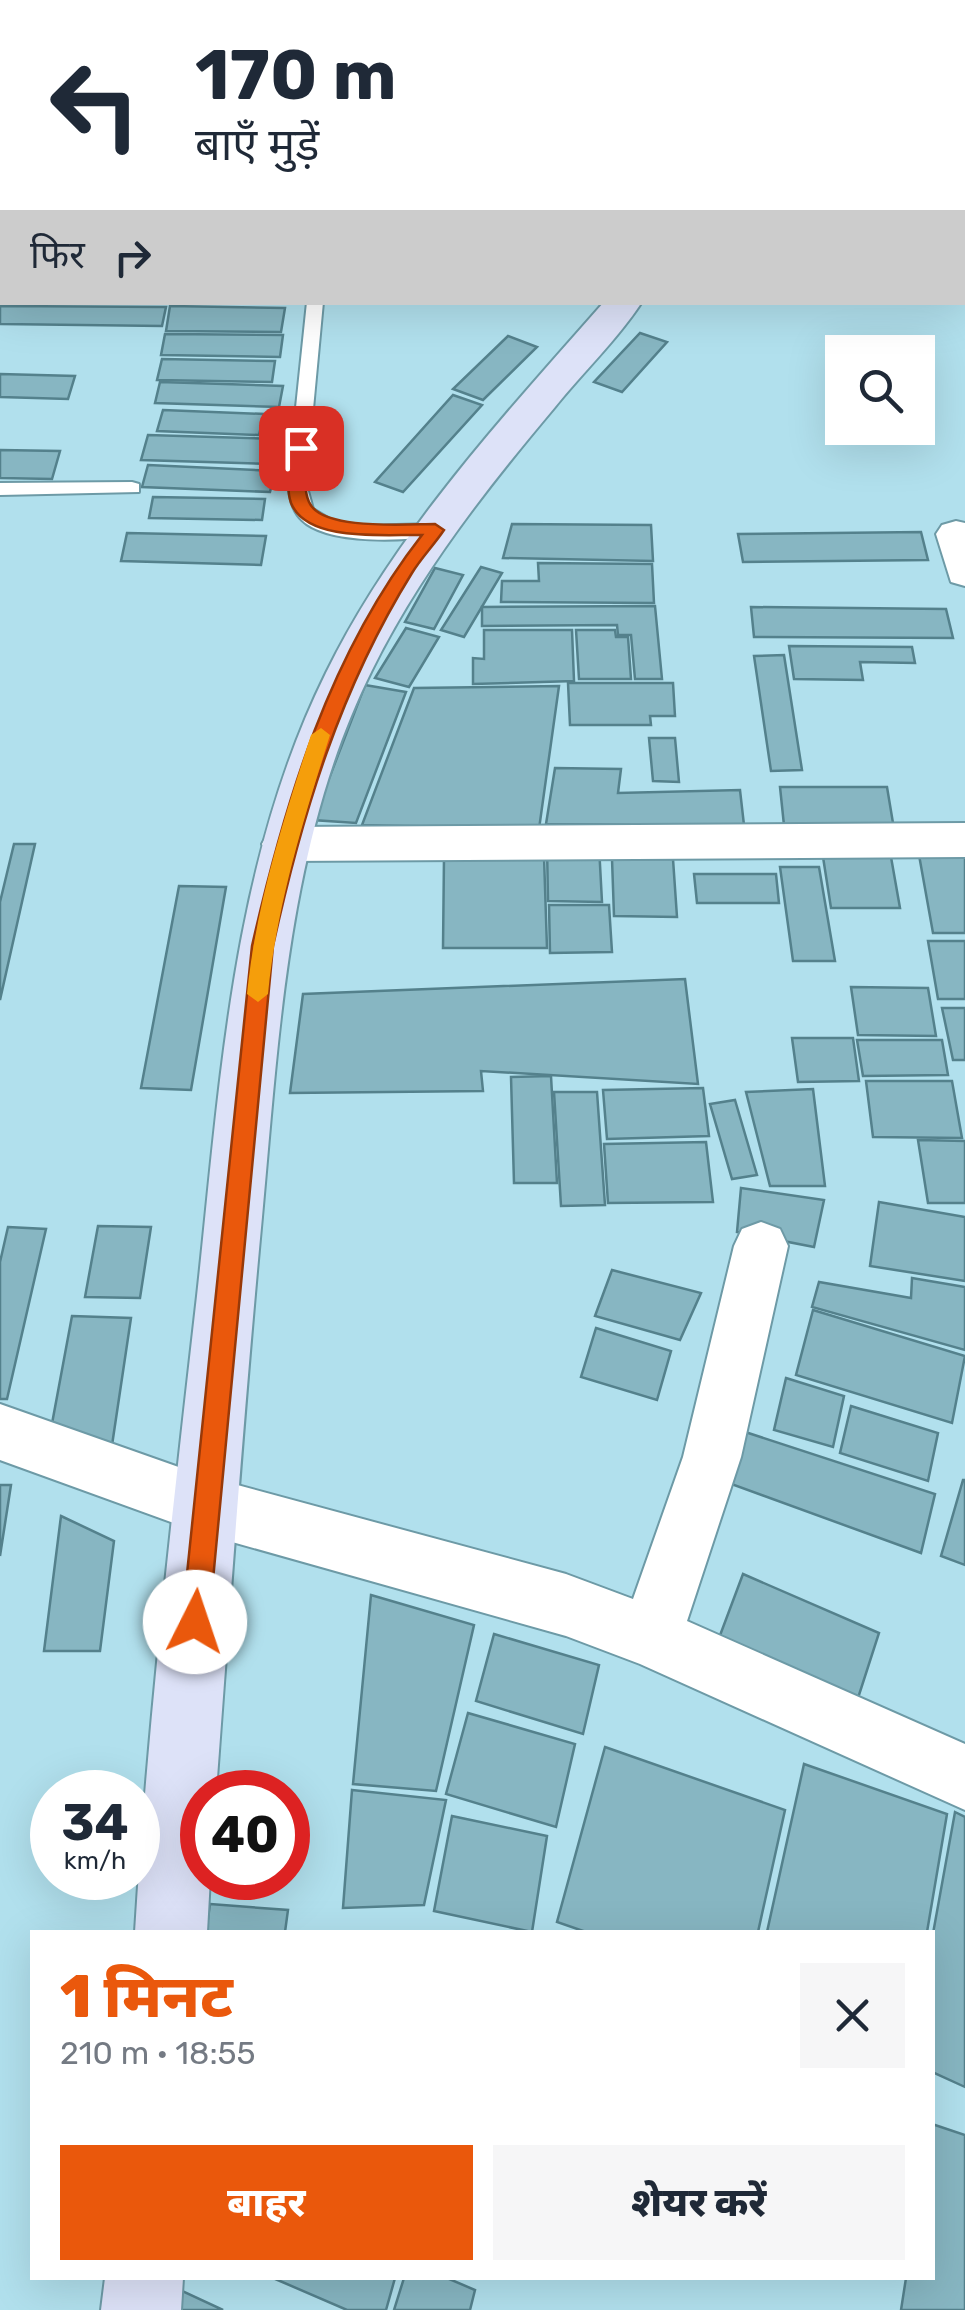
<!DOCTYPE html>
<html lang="hi">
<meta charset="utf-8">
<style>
:root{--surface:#fff;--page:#f6f6f7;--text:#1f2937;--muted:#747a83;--accent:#ea580c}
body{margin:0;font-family:Rubik,"Noto Sans Devanagari",sans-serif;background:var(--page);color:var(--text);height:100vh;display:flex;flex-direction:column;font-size:38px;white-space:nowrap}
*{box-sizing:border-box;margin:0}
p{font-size:32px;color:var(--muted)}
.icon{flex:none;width:55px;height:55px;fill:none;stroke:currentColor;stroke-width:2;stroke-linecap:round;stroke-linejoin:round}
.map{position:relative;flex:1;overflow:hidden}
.side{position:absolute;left:30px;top:1930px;width:905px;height:350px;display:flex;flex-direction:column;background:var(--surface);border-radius:0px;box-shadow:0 10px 40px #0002}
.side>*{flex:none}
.banner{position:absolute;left:0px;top:0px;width:965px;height:305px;box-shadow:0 10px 40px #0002;background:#fff;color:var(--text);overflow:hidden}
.fabs{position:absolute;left:825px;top:335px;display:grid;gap:20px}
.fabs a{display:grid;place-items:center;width:110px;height:110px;border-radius:0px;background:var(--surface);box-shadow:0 10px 40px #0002;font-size:50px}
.speed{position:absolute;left:30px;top:1770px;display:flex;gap:20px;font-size:50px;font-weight:700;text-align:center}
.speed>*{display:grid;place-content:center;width:130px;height:130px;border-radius:50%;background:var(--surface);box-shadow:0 10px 40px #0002;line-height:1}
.speed small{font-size:25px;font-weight:400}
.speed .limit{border:15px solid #d22;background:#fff;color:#111}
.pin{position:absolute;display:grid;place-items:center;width:85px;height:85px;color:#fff;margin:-42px;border-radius:20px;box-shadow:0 5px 15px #0006}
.me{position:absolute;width:110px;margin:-55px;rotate:4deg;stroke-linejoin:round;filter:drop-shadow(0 0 8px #0008)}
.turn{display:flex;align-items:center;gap:35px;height:210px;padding:0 30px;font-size:45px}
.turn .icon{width:130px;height:130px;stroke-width:2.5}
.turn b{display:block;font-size:70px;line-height:85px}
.then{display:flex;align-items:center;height:95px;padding:0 30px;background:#0003;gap:20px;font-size:38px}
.round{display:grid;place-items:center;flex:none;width:105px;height:105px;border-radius:0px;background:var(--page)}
.head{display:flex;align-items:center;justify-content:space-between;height:170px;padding:0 30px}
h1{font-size:60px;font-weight:800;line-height:75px;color:var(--accent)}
.action{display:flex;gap:20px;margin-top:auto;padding:20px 30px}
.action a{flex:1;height:115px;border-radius:0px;background:var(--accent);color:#fff;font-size:40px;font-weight:800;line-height:115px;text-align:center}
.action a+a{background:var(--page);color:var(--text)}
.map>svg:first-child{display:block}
</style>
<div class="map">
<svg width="965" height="2310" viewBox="0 0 965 2310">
<rect width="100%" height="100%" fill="#b1e0ed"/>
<g fill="#87b6c2" stroke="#54818c" stroke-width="2.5">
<polygon points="0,306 166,307 162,326 0,324"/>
<polygon points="170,306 285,308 281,332 166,331"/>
<polygon points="640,333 667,342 622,392 594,382"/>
<polygon points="165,334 283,335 280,357 161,355"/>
<polygon points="508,336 537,347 483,400 453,389"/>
<polygon points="162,359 275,361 272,382 157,380"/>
<polygon points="0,374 75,376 68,399 0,397"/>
<polygon points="160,382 283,386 279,407 155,403"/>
<polygon points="453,395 482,405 403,492 375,482"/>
<polygon points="163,410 264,414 259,435 157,431"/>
<polygon points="148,435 277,439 273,464 141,460"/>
<polygon points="0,450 60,451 52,479 0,478"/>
<polygon points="148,465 275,471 270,492 142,487"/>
<polygon points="153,497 265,499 262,520 149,518"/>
<polygon points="512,524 651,525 653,561 503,558"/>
<polygon points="921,532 928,560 743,562 738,534"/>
<polygon points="127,533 266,536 261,565 121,561"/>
<polygon points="538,563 652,564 654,603 501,602 502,581 539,581"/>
<polygon points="481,567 502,573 464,637 441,630"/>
<polygon points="435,568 463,575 434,629 405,622"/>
<polygon points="655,606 662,679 635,679 631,635 618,635 617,625 482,626 482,607"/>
<polygon points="751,607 946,609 953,638 754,637"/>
<polygon points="406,628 439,637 409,687 375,678"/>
<polygon points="484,630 572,630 574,681 473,684 473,658 484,659"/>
<polygon points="576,630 615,630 616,637 628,637 631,679 579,679"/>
<polygon points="789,646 912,647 915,663 860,662 863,680 794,679"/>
<polygon points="784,655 802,770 771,771 754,656"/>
<polygon points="568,683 673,683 675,716 650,716 651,725 570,725"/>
<polygon points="365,685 406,692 356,823 313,820"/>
<polygon points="559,686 539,829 362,825 414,688"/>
<polygon points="649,738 675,738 679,782 653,781"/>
<polygon points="555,768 621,769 618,793 740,790 744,825 546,824"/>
<polygon points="780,787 887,787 895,835 785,835"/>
<polygon points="14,844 35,844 0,1000 0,902"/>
<polygon points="547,846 599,846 602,902 548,901"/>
<polygon points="965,854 965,933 933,933 919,855"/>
<polygon points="544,856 547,948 443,948 444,857"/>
<polygon points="823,857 891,857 900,908 831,908"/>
<polygon points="612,859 673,859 677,917 614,916"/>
<polygon points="780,867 819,867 835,961 793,961"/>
<polygon points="694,874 776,874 779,903 697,903"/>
<polygon points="179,886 226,887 191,1090 141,1088"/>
<polygon points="549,905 609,905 612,952 550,953"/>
<polygon points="928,941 965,941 965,999 938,999"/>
<polygon points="685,979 698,1084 481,1071 483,1091 290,1093 303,994"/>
<polygon points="851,987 928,988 936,1036 858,1035"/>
<polygon points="942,1008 965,1008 965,1060 953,1060"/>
<polygon points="792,1038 853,1038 859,1081 798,1082"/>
<polygon points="857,1040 942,1040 948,1075 863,1076"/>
<polygon points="551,1076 557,1183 514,1183 511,1077"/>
<polygon points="866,1081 952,1081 962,1138 873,1137"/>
<polygon points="703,1088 709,1136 607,1139 603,1090"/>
<polygon points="813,1089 825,1186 770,1186 746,1092"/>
<polygon points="554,1092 597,1092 605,1205 561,1206"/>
<polygon points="735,1100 757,1175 732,1179 710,1104"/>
<polygon points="918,1140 965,1141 965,1203 928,1203"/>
<polygon points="706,1142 713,1202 608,1203 604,1144"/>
<polygon points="741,1188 824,1200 814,1247 737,1232"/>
<polygon points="879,1202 965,1217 965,1281 870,1266"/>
<polygon points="98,1226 151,1227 140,1298 85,1297"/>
<polygon points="8,1227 46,1229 7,1399 0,1399 0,1262"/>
<polygon points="612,1270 701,1293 680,1340 595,1316"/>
<polygon points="912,1278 965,1287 965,1350 812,1307 819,1282 911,1298"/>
<polygon points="813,1310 965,1356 952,1423 796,1375"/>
<polygon points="72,1316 131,1318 111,1452 51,1429"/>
<polygon points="596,1328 671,1351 657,1400 581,1377"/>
<polygon points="786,1378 844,1396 833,1447 774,1430"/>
<polygon points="851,1406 938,1433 928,1481 840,1453"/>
<polygon points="733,1428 935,1494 921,1553 723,1481"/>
<polygon points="963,1480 965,1480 965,1565 941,1556"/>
<polygon points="0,1485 11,1485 0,1556"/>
<polygon points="61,1516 114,1541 100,1651 44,1651"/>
<polygon points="743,1574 879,1633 849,1726 710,1662"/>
<polygon points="371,1595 474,1625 436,1791 353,1784"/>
<polygon points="494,1634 599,1665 583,1734 476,1701"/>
<polygon points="468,1713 575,1744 556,1827 446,1794"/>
<polygon points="605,1747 785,1810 758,1932 586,1932 557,1922"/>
<polygon points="804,1764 947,1814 927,1932 767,1932"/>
<polygon points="352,1790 446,1800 424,1905 343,1908"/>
<polygon points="955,1812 965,1817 965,2087 932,2072 932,1939"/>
<polygon points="452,1816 547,1836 532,1932 434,1911"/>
<polygon points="210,1904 288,1910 285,1932 206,1932"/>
<polygon points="932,2124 965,2135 965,2310 901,2310 906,2278 932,2278"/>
<polygon points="273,2278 395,2278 386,2310 347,2310"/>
<polygon points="404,2278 447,2278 475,2290 470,2310 394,2310"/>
<polygon points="165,2283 223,2310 162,2310"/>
</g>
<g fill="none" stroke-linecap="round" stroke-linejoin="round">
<defs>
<g id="lane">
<rect x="24" y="0" width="14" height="2"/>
<path d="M307,302H323L306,484L313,509L333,521L357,526L435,524L442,526V534C410,542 327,545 302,520C292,511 290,497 288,484Z"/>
<polygon points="132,482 139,484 139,492 0,495 0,483"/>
</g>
<g id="street">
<rect x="962" y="74" width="3" height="18"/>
<polygon points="962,171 965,172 965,200 962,199"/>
<polygon points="956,521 965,523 965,586 951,582 936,534 942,525"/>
<polygon points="965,823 965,857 285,861 269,856 262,844 269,832 285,827"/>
<polygon points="761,1222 780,1229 788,1246 741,1457 687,1621 965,1744 965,1810 640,1664 566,1636 204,1534 0,1460 0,1404 204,1476 566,1574 633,1599 683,1457 734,1246 742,1229"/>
</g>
<g id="secondary">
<path d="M604,302H642C617,340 583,372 555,407C486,489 420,573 372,670C288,838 279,1033 262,1217C244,1409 230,1600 216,1792H202V1878H210L207,1932H135C148,1720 173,1507 197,1296C220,1086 231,865 326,673C394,534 502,418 604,302Z"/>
<polygon points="105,2278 183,2278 181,2310 101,2310"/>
</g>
</defs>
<use href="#lane" stroke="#6d9aa6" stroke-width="4"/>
<use href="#street" stroke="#6d9aa6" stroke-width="4"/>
<use href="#secondary" stroke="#6d9aa6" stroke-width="4"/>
<use href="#lane" fill="#fff" fill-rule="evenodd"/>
<use href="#street" fill="#fff" fill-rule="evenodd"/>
<use href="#secondary" fill="#dde2f8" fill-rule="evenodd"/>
</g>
<path fill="#ea580c" stroke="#983908" stroke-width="2.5" d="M301,443L309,448C307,464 302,487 309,502C321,531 407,524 435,524L444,530C434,545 421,558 412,573C340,689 302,814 273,946L209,1622L205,1631L195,1635L186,1631L182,1622L252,946C285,801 329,654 422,535C386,534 307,543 291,503C285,486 291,465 292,448Z"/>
<path fill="#f59e0b" d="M321,728L330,735C303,821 277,904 268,994L258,1002L247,994C256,904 283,821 311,735Z"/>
</svg>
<div class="fabs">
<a><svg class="icon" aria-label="search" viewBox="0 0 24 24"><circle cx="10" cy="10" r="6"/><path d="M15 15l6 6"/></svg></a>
</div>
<div class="speed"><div>34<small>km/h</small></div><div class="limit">40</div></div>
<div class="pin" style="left:301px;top:448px;background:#d93025"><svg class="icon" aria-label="arrive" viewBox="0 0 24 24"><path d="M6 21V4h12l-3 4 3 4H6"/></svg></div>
<svg class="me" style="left:195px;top:1622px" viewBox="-20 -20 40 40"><circle r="19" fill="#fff"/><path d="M0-13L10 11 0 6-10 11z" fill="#ea580c"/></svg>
<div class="banner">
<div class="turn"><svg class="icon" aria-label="left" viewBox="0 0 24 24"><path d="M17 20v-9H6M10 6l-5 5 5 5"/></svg><div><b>170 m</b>बाएँ मुड़ें</div></div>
<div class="then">फिर<svg class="icon" aria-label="right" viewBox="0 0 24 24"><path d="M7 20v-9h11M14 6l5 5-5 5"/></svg></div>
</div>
<section class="side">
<div class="head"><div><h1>1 मिनट</h1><p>210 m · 18:55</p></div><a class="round"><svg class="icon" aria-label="close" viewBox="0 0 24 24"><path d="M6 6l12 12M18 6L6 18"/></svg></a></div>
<div class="action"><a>बाहर</a><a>शेयर करें</a></div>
</section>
</div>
